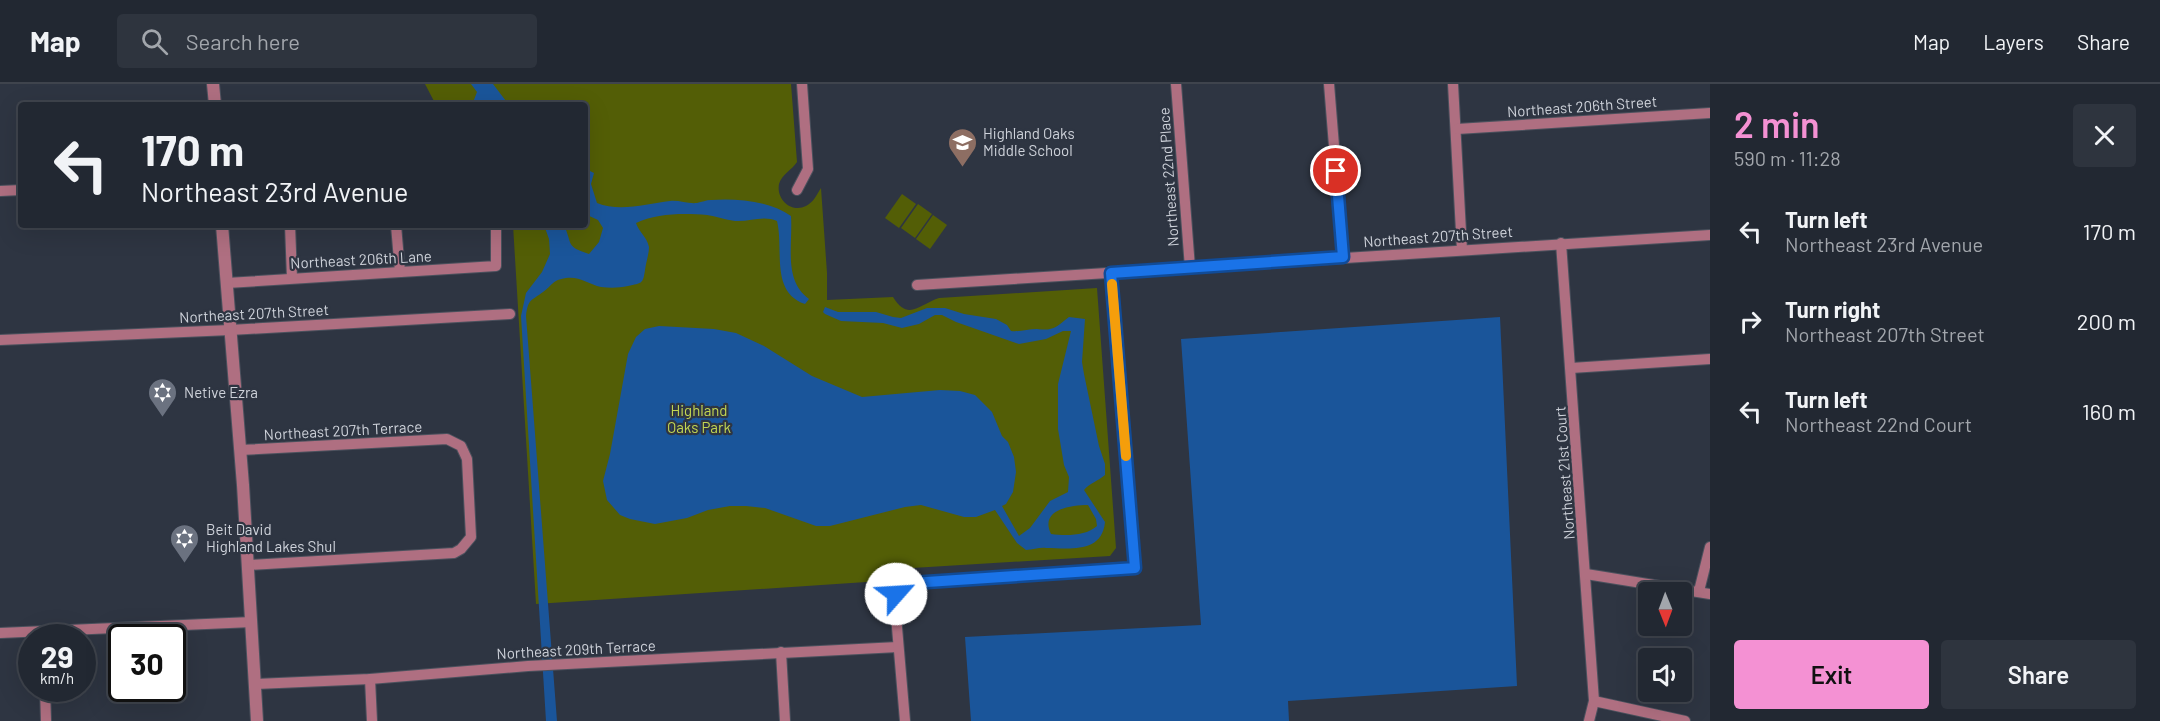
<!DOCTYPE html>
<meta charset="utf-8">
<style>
:root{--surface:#222832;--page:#2e343e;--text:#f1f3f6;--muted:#a2a6ac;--line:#3f444d;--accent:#f491d3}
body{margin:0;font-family:Barlow,sans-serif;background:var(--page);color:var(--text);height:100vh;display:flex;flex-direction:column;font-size:22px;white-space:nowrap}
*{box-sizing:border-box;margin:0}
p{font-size:20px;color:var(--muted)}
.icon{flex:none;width:33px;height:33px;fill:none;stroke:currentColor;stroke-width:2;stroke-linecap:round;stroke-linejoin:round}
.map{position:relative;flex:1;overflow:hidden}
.drawer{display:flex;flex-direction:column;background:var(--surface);width:450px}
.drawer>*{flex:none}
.hud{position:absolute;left:18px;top:18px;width:570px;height:126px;border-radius:6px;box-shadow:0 6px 24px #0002,0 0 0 2px var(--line);background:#222832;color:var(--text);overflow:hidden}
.needle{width:39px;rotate:179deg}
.controls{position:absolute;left:1638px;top:498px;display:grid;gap:12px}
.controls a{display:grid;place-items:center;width:54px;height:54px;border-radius:6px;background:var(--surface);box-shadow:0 6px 24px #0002,0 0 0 2px var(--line);font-size:30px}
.speed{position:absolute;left:18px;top:540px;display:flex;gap:12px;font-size:30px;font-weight:700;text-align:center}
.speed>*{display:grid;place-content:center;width:78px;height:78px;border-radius:50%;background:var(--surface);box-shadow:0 6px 24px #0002,0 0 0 2px var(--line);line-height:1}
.speed small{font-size:15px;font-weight:400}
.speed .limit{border:3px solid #111;border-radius:9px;background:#fff;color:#111}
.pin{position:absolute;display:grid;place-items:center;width:51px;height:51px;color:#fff;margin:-26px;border:3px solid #fff;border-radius:50%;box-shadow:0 2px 6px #0007}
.me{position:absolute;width:66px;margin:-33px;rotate:64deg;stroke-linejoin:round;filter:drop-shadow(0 0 4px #0008)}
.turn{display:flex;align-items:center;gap:21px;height:126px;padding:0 24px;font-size:27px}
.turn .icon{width:78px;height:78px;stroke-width:2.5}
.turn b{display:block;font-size:42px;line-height:51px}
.round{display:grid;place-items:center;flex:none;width:63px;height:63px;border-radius:6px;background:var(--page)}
.head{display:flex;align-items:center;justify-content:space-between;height:102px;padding:0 24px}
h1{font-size:36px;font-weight:600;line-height:45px;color:var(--accent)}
.button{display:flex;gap:12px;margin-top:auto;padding:12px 24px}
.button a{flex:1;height:69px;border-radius:6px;background:var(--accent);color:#111;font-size:24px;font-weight:600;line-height:69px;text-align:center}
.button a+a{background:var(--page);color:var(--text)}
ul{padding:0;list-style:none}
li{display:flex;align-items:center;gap:18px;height:90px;padding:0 24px}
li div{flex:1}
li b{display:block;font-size:22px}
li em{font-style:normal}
header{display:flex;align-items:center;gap:36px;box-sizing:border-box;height:84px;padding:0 30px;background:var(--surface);border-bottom:2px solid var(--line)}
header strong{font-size:28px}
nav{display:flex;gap:33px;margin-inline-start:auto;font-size:21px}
.search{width:420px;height:54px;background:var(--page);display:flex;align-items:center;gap:15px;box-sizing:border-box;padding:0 21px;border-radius:6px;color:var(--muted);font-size:22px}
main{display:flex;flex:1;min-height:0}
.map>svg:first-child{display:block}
</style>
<header>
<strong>Map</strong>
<div class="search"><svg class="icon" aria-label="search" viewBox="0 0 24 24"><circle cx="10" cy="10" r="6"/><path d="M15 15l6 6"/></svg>Search here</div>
<nav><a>Map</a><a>Layers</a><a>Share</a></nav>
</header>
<main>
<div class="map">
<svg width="1710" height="637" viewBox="0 0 1710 637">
<rect width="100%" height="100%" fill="#2e3542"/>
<g fill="#535e06">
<path d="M425,0H791L797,78C792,86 782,90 779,100C776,116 792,129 806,122C814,118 817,110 821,104L827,189V216L893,213C908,238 920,220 939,214L1097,204L1116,464L1110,472L880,486L881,497L536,520L513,141H585V21H436Z"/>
<polygon points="902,110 916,120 899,144 885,134"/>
<polygon points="918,120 932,130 915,154 901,144"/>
<polygon points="933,131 947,141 930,165 916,155"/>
</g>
<g fill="#1a559a" fill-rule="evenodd">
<polygon points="471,0 493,0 509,21 472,21 477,8"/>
<path d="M588,86L594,89L591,100L597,119C619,128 647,120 670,117C679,116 688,120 697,119C702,118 706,116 711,116C736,114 770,117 791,132C793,161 783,196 809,215L805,220C770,208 784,166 777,137C763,131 750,138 735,137C725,136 716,132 707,131C685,129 656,129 636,139C639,148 647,153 649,163C649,170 646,178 645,186C643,200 642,199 628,202C619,204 610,204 601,203C589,200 579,192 566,194C552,196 553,201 543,208C531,217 528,215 526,232L557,637H546L521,232L526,209L542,188L550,170L549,155L544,141H564C573,161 565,162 589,170L599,158L603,144L598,136L585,130V110L587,106L585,87Z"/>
<path d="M825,223L838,228H876L893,233L901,234L927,224H945L964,230L996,235L1007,241L1011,247C1020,248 1028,245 1037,245C1053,247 1055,244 1069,233L1085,235L1082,278L1084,290L1099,362L1105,380V391C1098,397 1090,399 1084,406L1105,438C1102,470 1069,464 1046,464C1040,463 1033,466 1026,466L1017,459L995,426L976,433H964L921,421L905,423L830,442H816L765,424L746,422H730L708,426L687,434L655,440L630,435L620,431L607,416L603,397L610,370L628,270L636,253L645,245L659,242L714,245L736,249L764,262L812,292L862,313L940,306L960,307L975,311L992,328L1002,352L1008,358L1014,373L1016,388L1013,408L1006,420L1002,422L1019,452L1030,444L1050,417L1068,408L1069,393L1064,381L1058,345V300L1071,247H1063L1046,255L1019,260L956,238L942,231H935L919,240L902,244L883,239L841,237L825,230L823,228ZM1088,421L1096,435L1097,442C1086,452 1066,452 1051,450C1039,425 1072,421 1088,421Z"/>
<polygon points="1500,233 1517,602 1288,617 1289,637 971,637 965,553 1201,541 1181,255"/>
</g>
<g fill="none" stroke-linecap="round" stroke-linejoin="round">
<defs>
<g id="minor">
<polyline points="1176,0 1190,184"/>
<polyline points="1329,0 1343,173"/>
<polyline points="1453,0 1462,166"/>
<polyline points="1457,45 1710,29"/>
<polyline points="797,106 808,85 802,0"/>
<polyline points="0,107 21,106"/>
<polyline points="290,141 292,194"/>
<polyline points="396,141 400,188"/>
<polyline points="1561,159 1594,617 1589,637"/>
<polyline points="227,199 496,182 496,141"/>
<polyline points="917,201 1710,151"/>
<polyline points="0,256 230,246 510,230"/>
<polyline points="1571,284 1710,275"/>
<polyline points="240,366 447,355 461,362 467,375 471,453 461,465 454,469 248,481"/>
<polyline points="1586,490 1710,510"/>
<polyline points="1699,507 1710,463"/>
<polyline points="0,549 252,538"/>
<polyline points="781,568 785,637"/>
<polyline points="370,595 372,637"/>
<polyline points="256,600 370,595 528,582 898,563"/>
<polyline points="45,604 46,637"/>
<polyline points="1594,617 1685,637"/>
<path d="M905,637L895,520C897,495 914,498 934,497L1135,484L1111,189"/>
</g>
<g id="tertiary">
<polyline points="213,0 215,21"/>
<polyline points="222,141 243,401 257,637"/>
</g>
</defs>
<use href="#minor" stroke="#4b515d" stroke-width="12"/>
<use href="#tertiary" stroke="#4b515d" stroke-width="14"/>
<use href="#minor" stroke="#af6f81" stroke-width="10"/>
<use href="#tertiary" stroke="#af6f81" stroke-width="12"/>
</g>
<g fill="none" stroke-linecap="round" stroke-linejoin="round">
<defs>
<polyline id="route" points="896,510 902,502 912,499 1135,484 1111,189 1343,173 1336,87"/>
</defs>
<use href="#route" stroke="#114b97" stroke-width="15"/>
<use href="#route" stroke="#1a73e8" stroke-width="10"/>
<polyline stroke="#f59e0b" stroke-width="10" points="1112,200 1126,372"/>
</g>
<defs>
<symbol id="school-pin" viewBox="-11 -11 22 30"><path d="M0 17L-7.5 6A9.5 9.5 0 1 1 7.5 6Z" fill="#8d6e63" stroke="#2e3542"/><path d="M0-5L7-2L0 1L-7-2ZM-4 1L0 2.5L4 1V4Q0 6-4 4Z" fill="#fff"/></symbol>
<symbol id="synagogue-pin" viewBox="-11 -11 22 30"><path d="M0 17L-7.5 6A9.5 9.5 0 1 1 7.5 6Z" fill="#6b7280" stroke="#2e3542"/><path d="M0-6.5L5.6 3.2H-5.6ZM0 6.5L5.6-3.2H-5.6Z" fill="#fff"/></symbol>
</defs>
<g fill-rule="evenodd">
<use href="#school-pin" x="946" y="42" width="33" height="45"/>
<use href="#synagogue-pin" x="146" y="292" width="33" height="45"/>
<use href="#synagogue-pin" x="168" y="438" width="33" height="45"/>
</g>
<g text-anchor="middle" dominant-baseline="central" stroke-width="4.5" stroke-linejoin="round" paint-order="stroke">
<g font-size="15" fill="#ced2da" stroke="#2e3542">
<text transform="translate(1582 22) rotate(-4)">Northeast 206th Street</text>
<text transform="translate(1168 93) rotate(-94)">Northeast 22nd Place</text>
<text transform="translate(1438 152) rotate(-4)">Northeast 207th Street</text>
<text transform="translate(361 175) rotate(-3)">Northeast 206th Lane</text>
<text transform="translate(254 229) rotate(-3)">Northeast 207th Street</text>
<text transform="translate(343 346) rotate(-3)">Northeast 207th Terrace</text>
<text transform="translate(1564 389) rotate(-94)">Northeast 21st Court</text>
<text transform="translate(576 565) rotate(-3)">Northeast 209th Terrace</text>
</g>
<g font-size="15" fill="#ced2da" stroke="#2e3542" text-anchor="start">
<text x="983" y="49">Highland Oaks<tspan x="983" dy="17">Middle School</tspan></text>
<text x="184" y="308">Netive Ezra</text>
<text x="206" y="445">Beit David<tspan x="206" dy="17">Highland Lakes Shul</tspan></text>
</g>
<g font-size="15" fill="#c3d753" stroke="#2e3542">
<text x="699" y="326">Highland<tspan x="699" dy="17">Oaks Park</tspan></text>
</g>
</g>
</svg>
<div class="controls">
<a><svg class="needle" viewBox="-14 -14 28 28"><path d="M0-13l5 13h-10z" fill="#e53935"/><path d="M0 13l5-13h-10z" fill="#a2a6ac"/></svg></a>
<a><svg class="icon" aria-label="sound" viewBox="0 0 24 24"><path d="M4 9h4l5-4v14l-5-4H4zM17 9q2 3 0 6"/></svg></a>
</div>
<div class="speed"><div>29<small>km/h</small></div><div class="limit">30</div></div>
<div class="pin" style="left:1336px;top:87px;background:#d93025"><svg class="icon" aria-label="arrive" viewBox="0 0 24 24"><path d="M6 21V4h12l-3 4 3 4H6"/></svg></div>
<svg class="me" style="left:896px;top:510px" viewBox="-20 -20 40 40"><circle r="19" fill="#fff"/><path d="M0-13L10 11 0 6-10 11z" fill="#1a73e8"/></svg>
<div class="hud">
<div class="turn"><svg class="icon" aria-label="left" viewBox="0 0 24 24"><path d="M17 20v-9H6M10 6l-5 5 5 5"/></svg><div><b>170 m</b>Northeast 23rd Avenue</div></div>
</div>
</div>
<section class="drawer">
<div class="head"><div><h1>2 min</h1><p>590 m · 11:28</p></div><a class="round"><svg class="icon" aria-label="close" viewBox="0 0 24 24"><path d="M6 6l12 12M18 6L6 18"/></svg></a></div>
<ul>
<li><svg class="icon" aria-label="left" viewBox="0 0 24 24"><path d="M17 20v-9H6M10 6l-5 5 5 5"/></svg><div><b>Turn left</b><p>Northeast 23rd Avenue</p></div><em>170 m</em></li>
<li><svg class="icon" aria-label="right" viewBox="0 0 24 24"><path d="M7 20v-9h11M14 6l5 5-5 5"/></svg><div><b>Turn right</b><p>Northeast 207th Street</p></div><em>200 m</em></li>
<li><svg class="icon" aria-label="left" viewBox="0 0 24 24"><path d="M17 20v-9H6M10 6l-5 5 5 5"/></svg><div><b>Turn left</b><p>Northeast 22nd Court</p></div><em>160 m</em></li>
</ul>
<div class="button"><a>Exit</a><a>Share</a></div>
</section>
</main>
